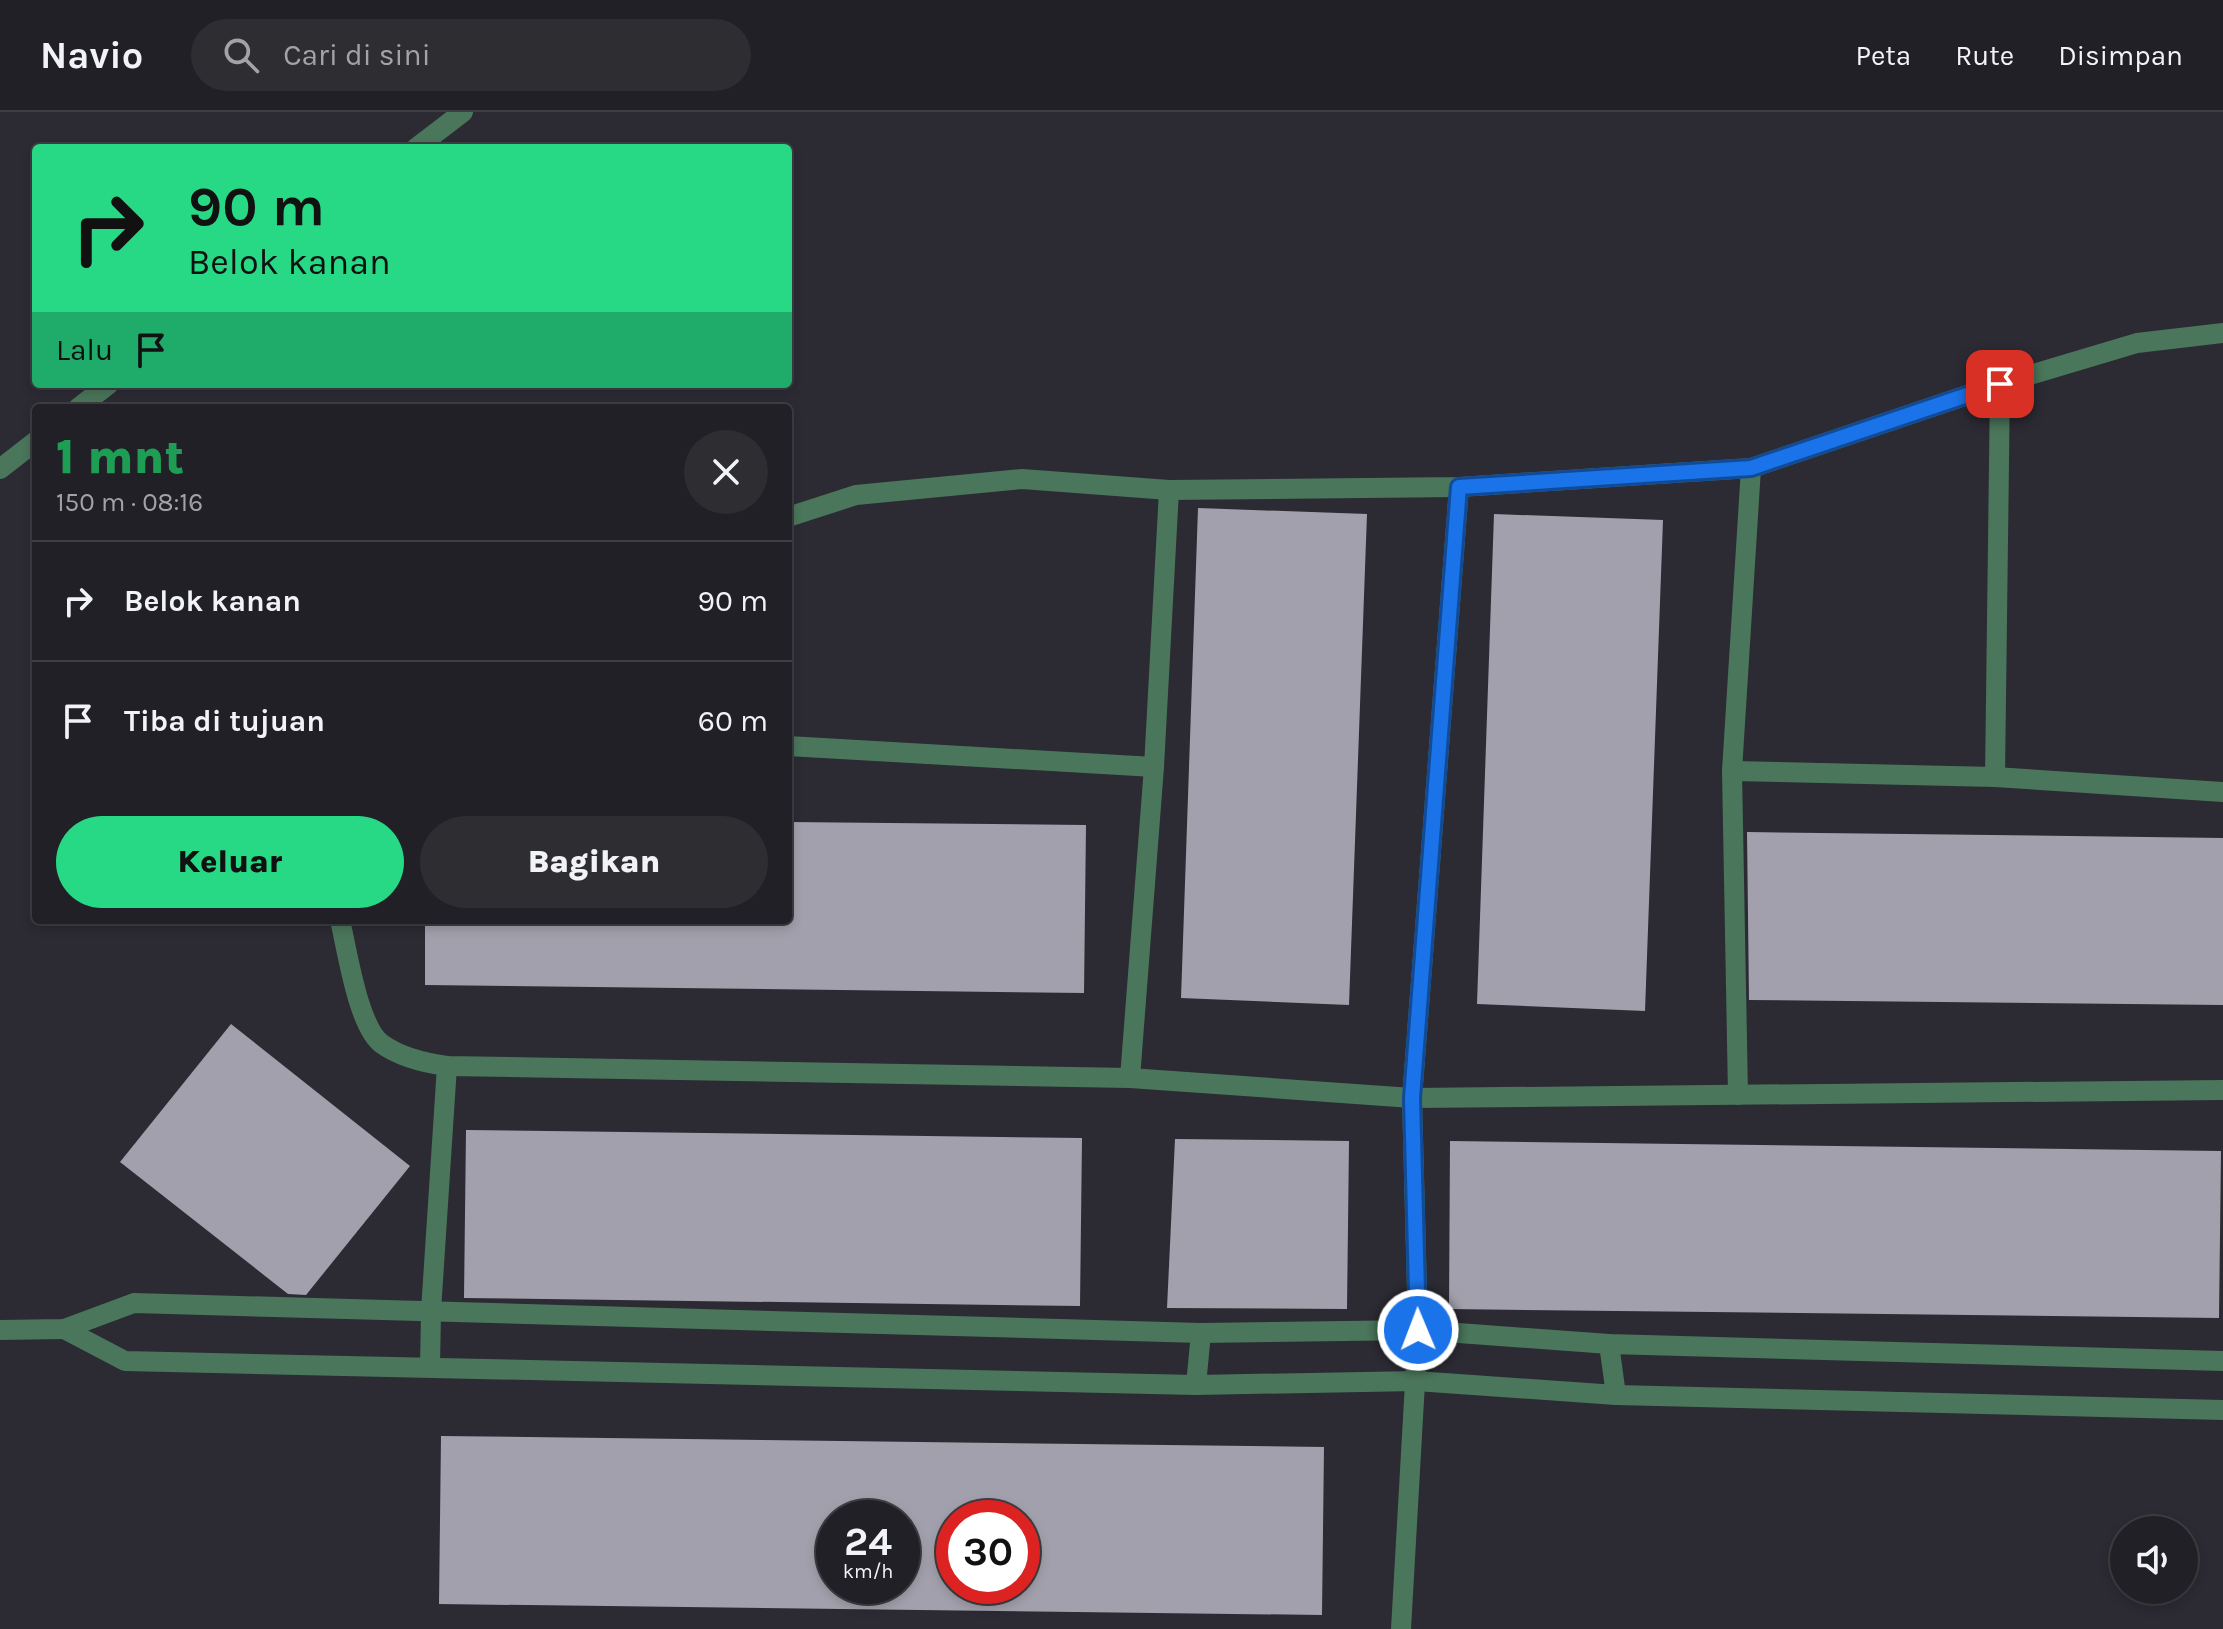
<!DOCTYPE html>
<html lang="id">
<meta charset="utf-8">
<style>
:root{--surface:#212026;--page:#2d2d32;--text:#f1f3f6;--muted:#a2a3a7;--line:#3e3e43;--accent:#27d885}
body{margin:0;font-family:Karla,sans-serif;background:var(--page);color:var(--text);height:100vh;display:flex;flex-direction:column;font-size:30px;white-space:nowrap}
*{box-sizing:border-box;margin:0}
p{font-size:26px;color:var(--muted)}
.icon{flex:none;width:44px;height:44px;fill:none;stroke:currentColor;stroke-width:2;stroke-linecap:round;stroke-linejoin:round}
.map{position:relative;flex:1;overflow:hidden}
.side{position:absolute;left:32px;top:292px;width:760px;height:520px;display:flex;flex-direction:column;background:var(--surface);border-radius:8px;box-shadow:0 4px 12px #0003,0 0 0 2px var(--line)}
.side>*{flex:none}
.banner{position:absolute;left:32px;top:32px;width:760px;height:244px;border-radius:8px;box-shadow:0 4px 12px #0003,0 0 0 2px var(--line);background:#27d885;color:#111;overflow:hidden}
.buttons{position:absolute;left:2110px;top:1404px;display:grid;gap:16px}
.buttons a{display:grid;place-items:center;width:88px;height:88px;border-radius:50%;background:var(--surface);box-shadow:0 4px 12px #0003,0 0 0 2px var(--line);font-size:40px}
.speed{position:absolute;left:816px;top:1388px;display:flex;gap:16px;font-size:40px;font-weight:700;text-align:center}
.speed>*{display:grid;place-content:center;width:104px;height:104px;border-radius:50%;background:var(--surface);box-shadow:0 4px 12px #0003,0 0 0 2px var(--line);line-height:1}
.speed small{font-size:20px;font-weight:400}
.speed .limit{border:12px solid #d22;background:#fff;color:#111}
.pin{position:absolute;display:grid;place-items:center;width:68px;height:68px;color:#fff;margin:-34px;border-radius:16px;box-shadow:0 4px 12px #0006}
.me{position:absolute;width:88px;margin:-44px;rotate:359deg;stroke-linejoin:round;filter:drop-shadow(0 0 6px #0008)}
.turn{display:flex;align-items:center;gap:28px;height:168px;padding:0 24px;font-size:36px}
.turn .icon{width:104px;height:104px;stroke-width:2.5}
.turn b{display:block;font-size:56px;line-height:68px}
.then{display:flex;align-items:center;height:76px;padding:0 24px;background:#0003;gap:16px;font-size:30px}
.round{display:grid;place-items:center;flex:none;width:84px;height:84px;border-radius:42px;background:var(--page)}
.headline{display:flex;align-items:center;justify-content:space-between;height:136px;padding:0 24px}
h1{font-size:48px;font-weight:800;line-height:60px;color:#1e9e55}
.action{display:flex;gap:16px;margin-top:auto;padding:16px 24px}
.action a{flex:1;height:92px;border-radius:48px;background:var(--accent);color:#111;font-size:32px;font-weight:800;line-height:92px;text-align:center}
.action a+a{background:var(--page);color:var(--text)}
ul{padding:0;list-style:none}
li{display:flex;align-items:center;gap:24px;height:120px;padding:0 24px;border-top:2px solid var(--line)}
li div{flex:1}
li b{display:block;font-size:30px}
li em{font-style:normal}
header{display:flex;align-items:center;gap:48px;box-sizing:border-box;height:112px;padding:0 40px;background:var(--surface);border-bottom:2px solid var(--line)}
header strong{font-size:38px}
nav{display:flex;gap:44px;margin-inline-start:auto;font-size:28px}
.search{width:560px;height:72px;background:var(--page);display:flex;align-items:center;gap:20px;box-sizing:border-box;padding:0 28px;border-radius:44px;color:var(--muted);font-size:30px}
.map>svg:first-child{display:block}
</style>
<header>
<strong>Navio</strong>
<div class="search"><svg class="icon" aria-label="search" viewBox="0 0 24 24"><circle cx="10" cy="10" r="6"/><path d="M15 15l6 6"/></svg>Cari di sini</div>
<nav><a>Peta</a><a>Rute</a><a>Disimpan</a></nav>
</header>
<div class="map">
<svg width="2223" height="1517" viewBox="0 0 2223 1517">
<rect width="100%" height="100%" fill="#2c2a33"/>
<g fill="#a2a0ac" fill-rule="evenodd">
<polygon points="1198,396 1367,402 1349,893 1181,886"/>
<polygon points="1494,402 1663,408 1645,899 1477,892"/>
<polygon points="788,710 1086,713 1084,881 425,873 425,808 788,808"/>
<polygon points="1747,720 2223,726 2223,893 1749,888"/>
<polygon points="231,912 410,1054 306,1183 288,1182 120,1050"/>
<polygon points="466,1018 1082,1026 1080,1194 464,1186"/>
<polygon points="1175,1027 1349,1029 1347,1197 1167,1196"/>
<polygon points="1450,1029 2221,1039 2219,1206 1449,1197"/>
<path d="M441,1324L1324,1335L1322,1503L439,1492ZM834,1406H902V1474H834ZM954,1406H1022V1474H954Z"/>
</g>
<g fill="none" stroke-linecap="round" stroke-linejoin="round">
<g stroke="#4a765b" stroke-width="20">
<polyline points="416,36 463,0"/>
<polyline points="78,296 109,272"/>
<polyline points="0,357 36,329"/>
<polyline points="788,405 856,383 1022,367 1169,378 1459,375 1751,356 2000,272 2137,231 2223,221"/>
<polyline points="788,634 1154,655"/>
<polyline points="1732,659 1995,665 2223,680"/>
<polyline points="1995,665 2000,272"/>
<path d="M340,808C347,837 358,915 382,932C400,945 425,951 447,954L1130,966L1412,986L2223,978"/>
<polyline points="1130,966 1154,655 1169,378"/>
<polyline points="1738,983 1732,659 1751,356"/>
<polyline points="64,1217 125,1249 1196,1273 1416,1269 1616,1283 2223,1298"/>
<polyline points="0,1218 64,1217 134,1191 1201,1221 1418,1218 1609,1232 2223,1249"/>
<polyline points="1609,1232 1616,1283"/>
<polyline points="430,1255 431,1199 447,954"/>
<polyline points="1196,1273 1201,1221"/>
<polyline points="1401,1517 1418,1218 1412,986 1459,375"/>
</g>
</g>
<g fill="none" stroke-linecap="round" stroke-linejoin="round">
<defs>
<polyline id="route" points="1418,1218 1412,986 1459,375 1751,356 2000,272"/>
</defs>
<use href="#route" stroke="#114b97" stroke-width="20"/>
<use href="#route" stroke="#1a73e8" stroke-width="14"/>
</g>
</svg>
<div class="buttons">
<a><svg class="icon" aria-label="sound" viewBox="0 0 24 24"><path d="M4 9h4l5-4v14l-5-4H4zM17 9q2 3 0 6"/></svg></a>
</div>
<div class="speed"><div>24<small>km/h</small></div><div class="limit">30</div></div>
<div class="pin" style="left:2000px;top:272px;background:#d93025"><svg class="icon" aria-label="arrive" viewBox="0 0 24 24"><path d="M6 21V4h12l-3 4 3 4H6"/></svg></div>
<svg class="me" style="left:1418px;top:1218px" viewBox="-20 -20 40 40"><circle r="17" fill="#1a73e8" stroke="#fff" stroke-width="3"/><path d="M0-11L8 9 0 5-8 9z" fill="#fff"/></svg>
<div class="banner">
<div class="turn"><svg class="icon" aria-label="right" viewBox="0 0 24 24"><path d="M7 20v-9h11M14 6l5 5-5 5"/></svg><div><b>90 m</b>Belok kanan</div></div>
<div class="then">Lalu<svg class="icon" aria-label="arrive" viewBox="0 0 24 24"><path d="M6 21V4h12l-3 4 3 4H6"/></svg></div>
</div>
<section class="side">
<div class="headline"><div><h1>1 mnt</h1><p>150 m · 08:16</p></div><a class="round"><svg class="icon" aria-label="close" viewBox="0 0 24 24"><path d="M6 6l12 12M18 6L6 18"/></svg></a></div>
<ul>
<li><svg class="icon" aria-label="right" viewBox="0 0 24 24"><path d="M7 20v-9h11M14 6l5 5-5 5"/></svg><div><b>Belok kanan</b></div><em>90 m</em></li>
<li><svg class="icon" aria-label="arrive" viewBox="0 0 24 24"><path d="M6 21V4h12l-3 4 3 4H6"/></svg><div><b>Tiba di tujuan</b></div><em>60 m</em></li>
</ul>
<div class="action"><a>Keluar</a><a>Bagikan</a></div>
</section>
</div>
